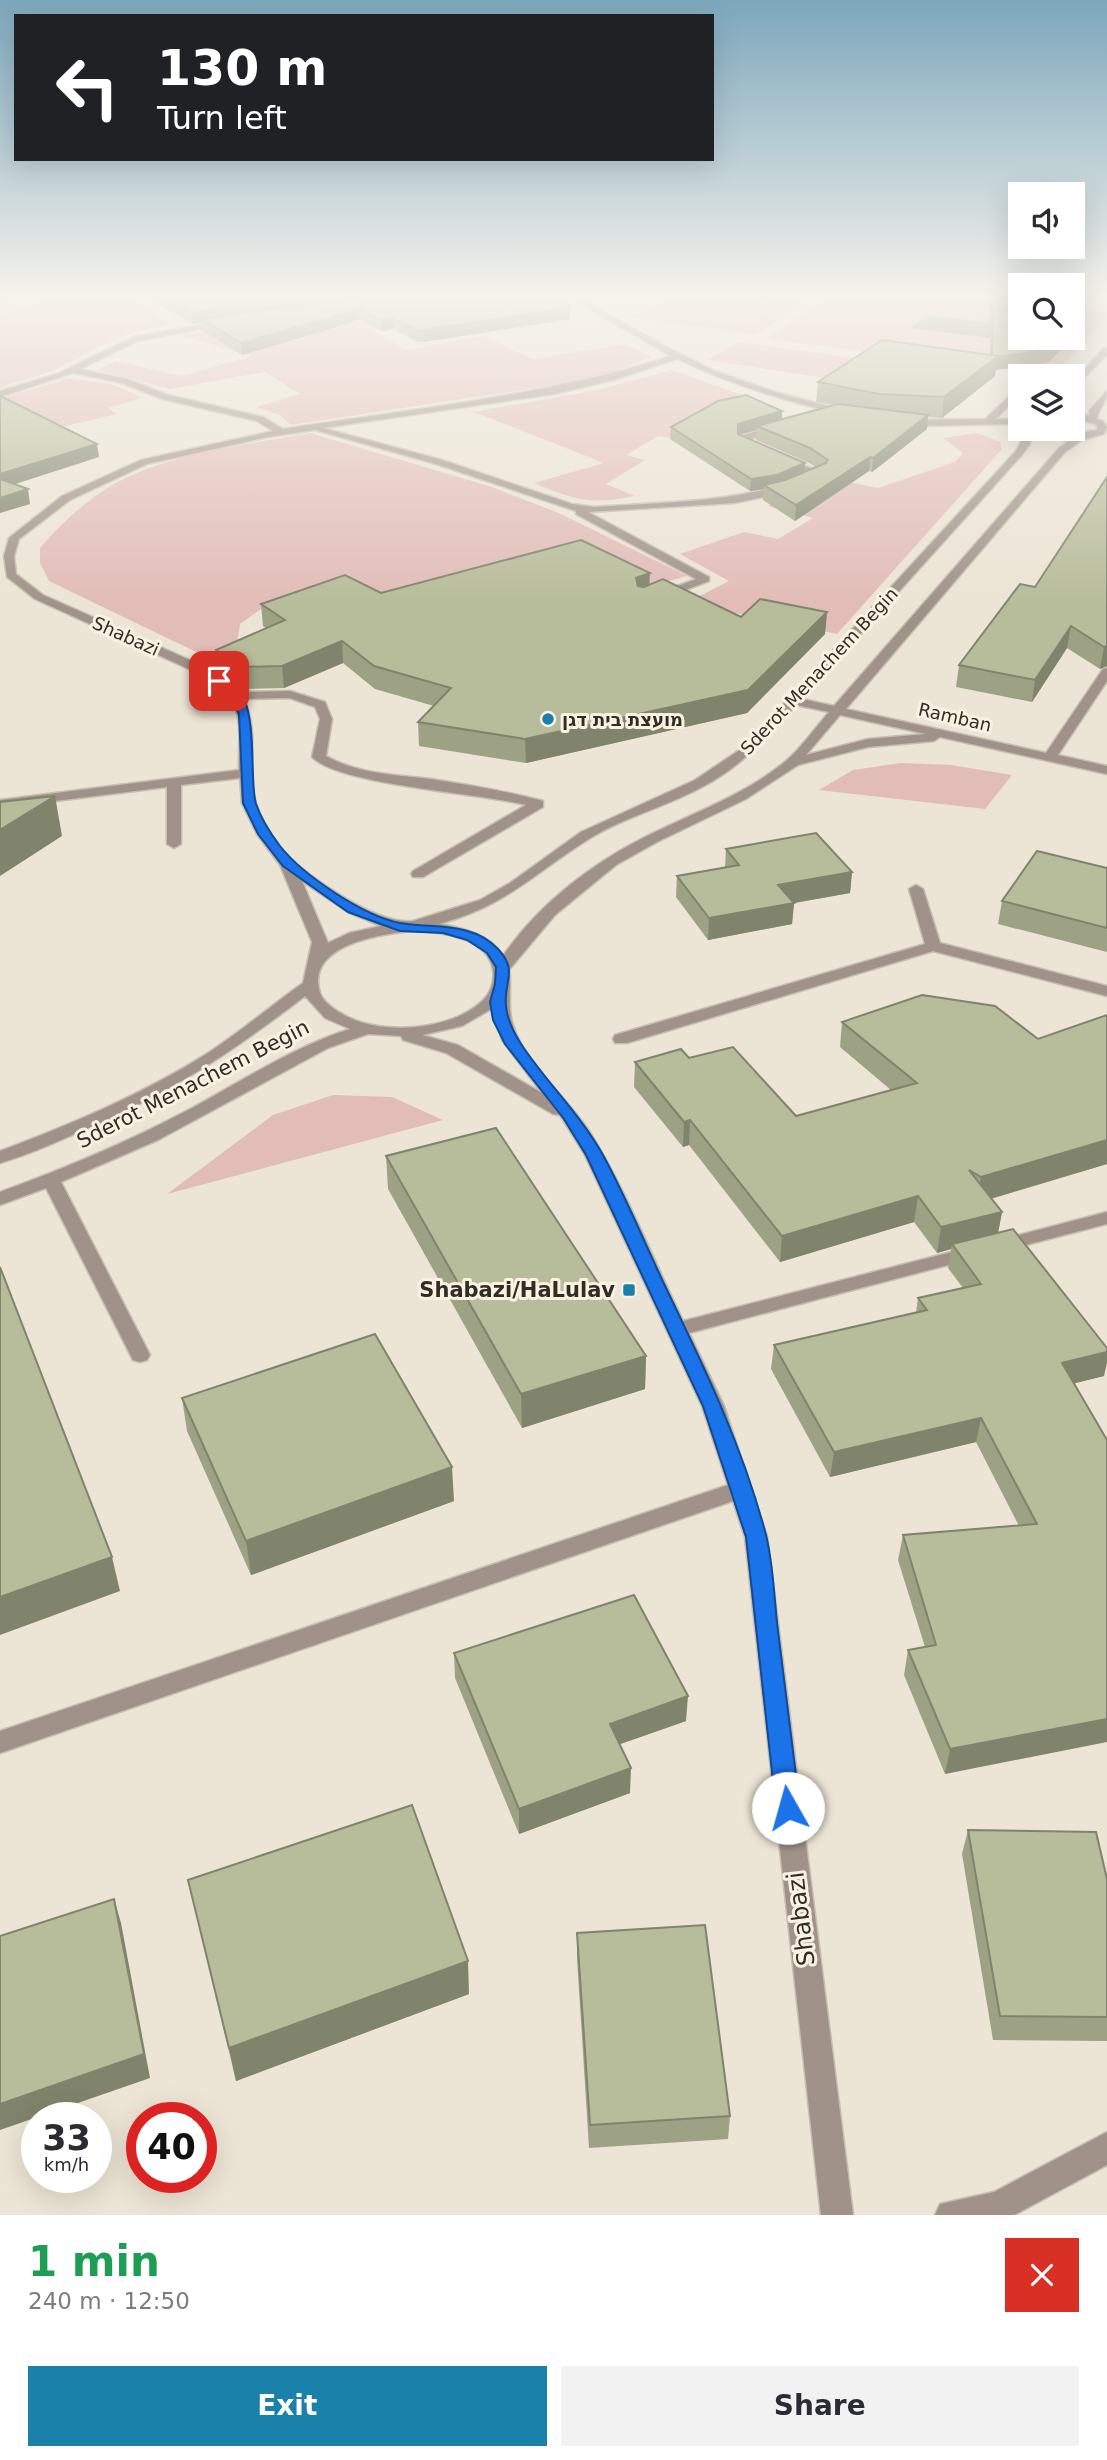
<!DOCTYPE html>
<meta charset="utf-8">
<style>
:root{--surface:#fff;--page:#f2f2f3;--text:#2b2b33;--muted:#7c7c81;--accent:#1a81ab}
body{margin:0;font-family:"DejaVu Sans","Noto Sans Hebrew",sans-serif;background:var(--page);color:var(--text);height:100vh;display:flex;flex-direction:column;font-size:26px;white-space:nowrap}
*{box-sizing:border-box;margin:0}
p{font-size:23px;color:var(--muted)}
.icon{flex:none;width:38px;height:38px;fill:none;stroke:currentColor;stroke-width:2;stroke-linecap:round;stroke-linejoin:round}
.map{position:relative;height:2215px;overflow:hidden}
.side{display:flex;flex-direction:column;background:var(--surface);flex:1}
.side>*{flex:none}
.top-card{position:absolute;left:14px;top:14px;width:700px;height:147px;border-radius:0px;box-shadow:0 7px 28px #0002;background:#202124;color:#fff;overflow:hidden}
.buttons{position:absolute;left:1008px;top:182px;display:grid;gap:14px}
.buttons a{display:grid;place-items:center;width:77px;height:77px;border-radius:0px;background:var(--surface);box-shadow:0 7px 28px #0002;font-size:35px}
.speed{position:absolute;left:21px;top:2102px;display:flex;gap:14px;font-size:35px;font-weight:700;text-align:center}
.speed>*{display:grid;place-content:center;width:91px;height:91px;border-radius:50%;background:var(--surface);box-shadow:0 7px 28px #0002;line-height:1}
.speed small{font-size:18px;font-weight:400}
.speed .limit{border:10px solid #d22;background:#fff;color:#111}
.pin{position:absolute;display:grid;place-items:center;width:60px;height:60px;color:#fff;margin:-30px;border-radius:14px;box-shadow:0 4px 10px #0006}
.me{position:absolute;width:77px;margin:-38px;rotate:353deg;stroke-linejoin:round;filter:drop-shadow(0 0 5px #0008)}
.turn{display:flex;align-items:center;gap:24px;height:147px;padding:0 28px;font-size:32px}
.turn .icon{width:91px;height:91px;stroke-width:2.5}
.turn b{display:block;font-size:49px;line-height:60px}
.round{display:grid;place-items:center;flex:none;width:74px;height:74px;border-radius:0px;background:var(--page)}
.overview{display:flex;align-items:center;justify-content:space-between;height:119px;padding:0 28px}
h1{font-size:42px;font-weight:800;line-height:52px;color:#1e9e55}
.button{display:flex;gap:14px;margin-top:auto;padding:14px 28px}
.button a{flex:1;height:80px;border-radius:0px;background:var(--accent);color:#fff;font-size:28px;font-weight:800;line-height:80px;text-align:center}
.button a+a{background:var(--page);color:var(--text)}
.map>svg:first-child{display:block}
</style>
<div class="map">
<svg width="1107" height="2215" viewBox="0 0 1107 2215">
<rect width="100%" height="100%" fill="#ece4d4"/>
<g fill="#e2bcb7">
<polygon points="60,295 178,295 138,302 169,324 117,337 53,371 0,387 0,315"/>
<polygon points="674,295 747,295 807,302 756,334 632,317"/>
<polygon points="833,295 960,295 1020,302 1020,338 1073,338 1073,308 1107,312 1107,316 1064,364 1055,370 1030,372 767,339"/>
<polygon points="341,311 406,350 484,336 533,359 625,344 652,357 609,373 547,386 291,425 280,415 256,407 300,394 265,372 170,389 98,370 116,361 181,376 252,356 179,336"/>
<polygon points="738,342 854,358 825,378 707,360"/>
<path d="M672,370L753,399L696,411L732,430L714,443L658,436L626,455L645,460L606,484L635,496C591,505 574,500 534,483L604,463L474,412L597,390Z"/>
<polygon points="69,378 115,385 142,398 108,408 117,414 53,429 0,399"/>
<path d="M310,433L492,487L561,514L687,576L635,590L390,611L334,586L261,609L240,624L236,649L219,663L49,581L40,563V548C58,527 77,509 100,493C156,454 243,446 310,433Z"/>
<polygon points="978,433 1000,442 1002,449 837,634 686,603 729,581 680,554 744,532 778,539 813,518 767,506 838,480 878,488 955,462 963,453 943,438"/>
<polygon points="901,763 951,765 1012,775 985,809 819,790 853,770"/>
<polygon points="333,1095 392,1097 443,1120 167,1194 273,1115"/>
</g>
<polygon fill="#7b947a" points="928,315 1013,326 998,339 911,328"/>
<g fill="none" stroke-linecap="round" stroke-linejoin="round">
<defs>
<g id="minor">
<polygon points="7,295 17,295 0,302 0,297"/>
<path d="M564,295H573L665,346L715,371L772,391L850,412L846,415C787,402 732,385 677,359L614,380L554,394L323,428L442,460L572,504L594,507C667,502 742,503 811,475L780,461L778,459L783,456L822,473V477L783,493L735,503L588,512L709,577V581L662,599H654V595L696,579L576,514V511L436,464L315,430L268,437L147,464L70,500L19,539L14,556L16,574L43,595L210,669L235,686L239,692L290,691L325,702L332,719L326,756C357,774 396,775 431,779C469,785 506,791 543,801V807L423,877H413L411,874L413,871L526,805C480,793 339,785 312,757L320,719L315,707L290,698L243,699C261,731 245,770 256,804C263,823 278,850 294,863C321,884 378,925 413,921L480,900L510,883L581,832L695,780L744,747L1015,452L1020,444L1022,432L1019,429L1020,428L1062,436L1097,430V425L1073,417V411L1089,416L1090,410L1107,391C1107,403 1098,408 1097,419L1103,421L1107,427L1104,434L1082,440L1065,452L846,709L1046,753L1103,669L1107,668V681L1058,755L1107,766V774L940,737L934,741L868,747L798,765L746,799L657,842L616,865L555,915L509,970C512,987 507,1004 512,1022C524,1066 568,1097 591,1134C627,1193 653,1259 683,1321L971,1247L978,1248L981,1253L978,1258L971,1259L689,1333L724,1406L767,1537L853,2215H821L745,1537L733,1501L0,1753V1731L728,1485L702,1406L585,1155L560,1115L553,1114L446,1053L403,1040L401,1036L368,1034L328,1048L158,1140L61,1182L150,1355L147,1360L140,1362L133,1360L46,1188L0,1205V1192C66,1168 130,1141 192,1108C244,1080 293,1047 350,1029L325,1018L305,996C227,1056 162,1098 70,1136C48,1146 24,1156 0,1163V1151C72,1124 143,1094 208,1053C241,1031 271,1006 303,983L312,942L280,865L257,834L242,803L240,778L181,785V844L174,848L167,844V787L0,808V800L239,770C239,719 247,706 202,675L35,599L7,577L4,556L9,538L62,496L141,460L273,431L257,421L162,399L122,383L73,373L0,397V391L57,374L133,337L225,320L228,324L138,341L80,369L127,379L168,395L263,417L283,429C414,409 545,396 671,356ZM1031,435L1069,441L1059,448L834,706L802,699L1021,456L1030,444ZM796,705L829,712C815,728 802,747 786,761C745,795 693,813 645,837C591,864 538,905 503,956C489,934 463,928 439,924C507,906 535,872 592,837C627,816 668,806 704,786C742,766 768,736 796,705ZM840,715L926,734L868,739L806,755ZM302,881L348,912L381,926L349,933L328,943ZM413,931C441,932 487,936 493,970C495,982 490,995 480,1003C449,1030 384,1035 348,1017C338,1012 324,1004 320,993C305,944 382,934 413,931ZM493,1008L502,1040L542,1093L458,1045L422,1035L462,1026Z"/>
<polygon points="1104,348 1107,348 1107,355 1073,389 1073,381"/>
<polygon points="1020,386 1020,394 996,419 1018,419 1020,424 919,426 900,423 905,420 985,419"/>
<polygon points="777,425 780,426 780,430 748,440 759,447 759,451 753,451 738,443 740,436"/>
<polygon points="916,885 923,889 940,943 1107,986 1107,996 933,951 627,1043 615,1043 613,1039 615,1035 925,944 909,889"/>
<polygon points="1107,1212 1107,1224 999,1252 992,1250 989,1246 992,1242"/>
<polygon points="1107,2132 1107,2165 1014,2215 935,2215 940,2204 994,2192"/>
</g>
</defs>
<use href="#minor" stroke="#c6bfb1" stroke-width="3"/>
<use href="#minor" fill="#a09289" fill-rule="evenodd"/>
</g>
<g fill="#9da284" fill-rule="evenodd">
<polygon points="154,295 568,295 567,305 570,307 570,319 424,342 417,342 394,329 382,331 359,320 242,355 203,331 202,322 192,324 155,302"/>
<path d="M991,295H1020L1083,327L1049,362L996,370L995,376L942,418L928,417L927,429L872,472L869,471L795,521L763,500L764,489L750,491L670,439L671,427L782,411V419L833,405L816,402L818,382L990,355ZM757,430L756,440L809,463L816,467L804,472L739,435Z"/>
<polygon points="1107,477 1107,666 1100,669 1067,648 1032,702 956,687 959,665 1035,587"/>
<polygon points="649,585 741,617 827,612 825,634 747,713 526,763 419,746 418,722 434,706 375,689 343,663 284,688 240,689 219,672 216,650 266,628 263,626 261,604 381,593"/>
<polygon points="726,849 852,872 850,893 794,903 792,924 708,940 676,897 677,876 725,868"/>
<polygon points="1107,868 1107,952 998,924 1002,901"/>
<polygon points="1107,1015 1107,1164 991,1199 1002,1212 998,1233 1104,1376 1074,1383 1107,1440 945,1774 904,1675 908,1650 925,1647 898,1560 903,1535 1019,1526 976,1442 830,1477 771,1369 774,1345 916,1313 918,1298 963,1288 948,1268 951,1249 937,1253 914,1222 780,1262 689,1145 683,1147 634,1087 635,1062 689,1058 796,1116 891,1090 840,1047 842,1022 1038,1039"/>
<polygon points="386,1156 646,1356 645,1389 522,1428 388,1189"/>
<polygon points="182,1398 454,1501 251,1575 187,1431"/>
<polygon points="454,1653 686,1721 620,1744 630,1793 519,1834 455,1678"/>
<polygon points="968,1830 1107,1879 1107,2041 993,2040 962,1854"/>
<polygon points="188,1880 469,1994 236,2081"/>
<polygon points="577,1933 730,2116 728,2139 589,2148 577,1958"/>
</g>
<g fill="#80846c">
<polygon points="303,295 394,295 202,319 202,322 192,324 191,313 279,297"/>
<polygon points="566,295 568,295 568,300 566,308 570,307 570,319 424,342 424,330 564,304"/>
<polygon points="359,309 359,320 242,355 241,343"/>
<polygon points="1085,315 1083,327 1049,362 996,370 995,376 942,418 944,397 998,356 1062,338 1073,338 1073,327"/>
<polygon points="393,318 394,329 382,331 381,320"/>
<polygon points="782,411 781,422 757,426 757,430 737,435 738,424"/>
<polygon points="928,415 927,429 872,472 873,458"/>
<polygon points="97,444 99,457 0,489 0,474"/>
<polygon points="870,457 869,471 795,521 796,505"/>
<polygon points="805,463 804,475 769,488 764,485 764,489 750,491 751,479"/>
<polygon points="28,489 30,504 0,513 0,498"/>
<polygon points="650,573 649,594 636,600 636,578"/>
<polygon points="827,612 825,634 747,713 526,763 525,739"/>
<polygon points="1071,626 1067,648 1032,702 1035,680"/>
<polygon points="342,641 343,663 284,688 282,666"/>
<polygon points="1107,646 1107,666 1100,669 1104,647"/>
<polygon points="55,796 62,836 0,876 0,830"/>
<polygon points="852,872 850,893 794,903 792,924 708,940 709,918 778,885"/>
<polygon points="690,1120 689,1145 683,1147 684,1122"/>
<polygon points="1107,1140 1107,1164 976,1203 981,1177"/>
<polygon points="918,1196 914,1222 780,1262 782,1236"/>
<polygon points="1002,1212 997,1238 952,1244 951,1249 937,1253 941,1227"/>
<polygon points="1107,1352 1107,1363 1104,1376 1056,1388 1062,1363"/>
<polygon points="646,1356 645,1389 522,1428 521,1394"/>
<polygon points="981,1418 976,1442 830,1477 834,1452"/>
<polygon points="452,1467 454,1501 251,1575 246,1541"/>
<polygon points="112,1557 120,1591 0,1635 0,1597"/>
<polygon points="688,1696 686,1721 609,1748 610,1724"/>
<polygon points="1107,1719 1107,1742 945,1774 950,1749"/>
<polygon points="631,1768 630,1793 519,1834 519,1809"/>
<polygon points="114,1899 121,1923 150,2078 0,2130 0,2104"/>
<polygon points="468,1961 469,1994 236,2081 229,2048"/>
</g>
<g fill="#b7bc9a" stroke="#80846c" stroke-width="2">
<polygon points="160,295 303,295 279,297 191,313"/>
<polygon points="377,295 566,295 564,304 570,307 424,330 417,330 393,318 381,320 359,309 241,343 202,319"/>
<polygon points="993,295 1020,295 1020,338 1062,338 1051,349 997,357 998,356 992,355"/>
<polygon points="1073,295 1082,295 1085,315 1073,327"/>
<polygon points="882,340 998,356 944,397 879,394 818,382"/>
<polygon points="746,395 782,411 738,424 738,434 805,463 777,475 751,479 671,427 718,401"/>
<polygon points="0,396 97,444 0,474"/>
<polygon points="838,404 928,415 873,458 870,457 796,505 764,485 785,480 826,463 828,460 810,448 757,426"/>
<polygon points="1107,477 1107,646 1104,647 1071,626 1035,680 959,665 1020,584 1035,587"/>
<polygon points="0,479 28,489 0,498"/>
<polygon points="581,540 650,573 636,578 638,586 644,587 663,579 741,617 760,599 827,612 748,690 525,739 418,722 451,688 374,666 342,641 282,666 238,667 216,650 285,620 261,604 345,575 381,593"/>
<polygon points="55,796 0,830 0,802"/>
<polygon points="816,833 852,872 778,885 794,903 709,918 677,876 739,865 726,849"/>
<polygon points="1037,851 1107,868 1107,928 1002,901"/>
<polygon points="922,995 995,1006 1038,1039 1107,1015 1107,1140 981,1177 969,1170 1002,1212 941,1227 918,1196 782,1236 690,1120 684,1122 635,1062 681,1049 689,1058 733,1047 796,1116 917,1083 842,1022"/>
<polygon points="496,1128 646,1356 521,1394 386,1156"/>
<polygon points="1013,1229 1107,1348 1107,1352 1062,1363 1107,1440 1107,1719 950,1749 908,1650 936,1645 903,1535 1037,1524 981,1418 834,1452 774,1345 927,1310 918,1298 981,1284 952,1244"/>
<polygon points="0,1267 112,1557 0,1597"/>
<polygon points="375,1334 452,1467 246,1541 182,1398"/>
<polygon points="634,1595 688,1696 610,1724 631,1768 519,1809 454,1653"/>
<polygon points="412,1805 468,1961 229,2048 188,1880"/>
<polygon points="968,1830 1096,1832 1107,1879 1107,2017 1000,2016"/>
<polygon points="114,1899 144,2054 0,2104 0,1936"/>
<polygon points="705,1925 730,2116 590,2125 577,1933"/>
</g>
<linearGradient id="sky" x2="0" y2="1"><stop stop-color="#7ca7bc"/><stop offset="0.49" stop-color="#f6f3ec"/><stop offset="1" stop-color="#f6f3ec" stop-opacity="0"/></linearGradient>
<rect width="1107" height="605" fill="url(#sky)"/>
<path fill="#1a73e8" stroke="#114b97" stroke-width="2" d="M215,678C265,676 247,775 256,804C261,819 271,834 280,846C303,875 363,916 400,923C433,929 472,921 498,949C519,971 503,982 506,1006C507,1020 514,1033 521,1044C547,1083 580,1114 603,1155C626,1197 644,1242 665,1286C704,1367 743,1447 766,1535C773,1563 774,1594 777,1623C785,1685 793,1747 800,1808L797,1816L788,1819L780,1816L776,1808L746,1537L703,1406L586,1155L564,1119L505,1044L493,1020L490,1002L495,984L496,967L487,953L467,940L443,933L400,931L348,912L283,866L258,834L243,803L239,714L227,691L213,681Z"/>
<g fill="#1a81ab" stroke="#faf1e1" stroke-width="2.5">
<circle cx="548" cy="719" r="7"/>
<rect x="622" y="1283" width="14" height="14" rx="3.5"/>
</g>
<g text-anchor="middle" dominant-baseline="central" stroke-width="6" stroke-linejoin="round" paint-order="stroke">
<g font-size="18" fill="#302d27" stroke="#faf1e1">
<text transform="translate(126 636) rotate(24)">Shabazi</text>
<text transform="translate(819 671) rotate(-47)">Sderot Menachem Begin</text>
<text transform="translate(955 717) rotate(13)">Ramban</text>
</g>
<g font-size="18" font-weight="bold" fill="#302d27" stroke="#faf1e1" text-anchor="start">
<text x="562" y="719">מועצת בית דגן</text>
</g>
<g font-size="21" fill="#302d27" stroke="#faf1e1">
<text transform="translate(193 1084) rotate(-27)">Sderot Menachem Begin</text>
</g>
<g font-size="21" font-weight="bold" fill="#302d27" stroke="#faf1e1" text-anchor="end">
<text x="615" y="1290">Shabazi/HaLulav</text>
</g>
<g font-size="24" fill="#302d27" stroke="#faf1e1">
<text transform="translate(801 1919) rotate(-97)">Shabazi</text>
</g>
</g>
</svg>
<div class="buttons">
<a><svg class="icon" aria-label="sound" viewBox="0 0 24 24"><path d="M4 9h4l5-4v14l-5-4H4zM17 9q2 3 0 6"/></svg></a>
<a><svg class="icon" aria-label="search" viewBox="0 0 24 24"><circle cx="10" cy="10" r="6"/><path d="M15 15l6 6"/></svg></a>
<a><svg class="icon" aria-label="layers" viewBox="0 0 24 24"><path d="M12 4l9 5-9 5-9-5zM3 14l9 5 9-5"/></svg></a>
</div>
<div class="speed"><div>33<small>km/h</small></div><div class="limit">40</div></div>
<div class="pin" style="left:219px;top:681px;background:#d93025"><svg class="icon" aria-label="arrive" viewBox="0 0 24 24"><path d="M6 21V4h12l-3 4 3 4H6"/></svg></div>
<svg class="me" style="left:788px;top:1808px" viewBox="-20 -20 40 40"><circle r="19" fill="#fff"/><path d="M0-13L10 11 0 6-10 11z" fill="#1a73e8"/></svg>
<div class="top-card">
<div class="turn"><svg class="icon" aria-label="left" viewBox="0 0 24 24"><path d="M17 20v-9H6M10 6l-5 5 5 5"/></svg><div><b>130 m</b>Turn left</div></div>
</div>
</div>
<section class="side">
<div class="overview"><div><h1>1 min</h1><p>240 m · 12:50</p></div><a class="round" style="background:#d93025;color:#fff"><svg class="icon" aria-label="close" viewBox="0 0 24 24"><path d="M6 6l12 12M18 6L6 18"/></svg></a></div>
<div class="button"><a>Exit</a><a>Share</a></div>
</section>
